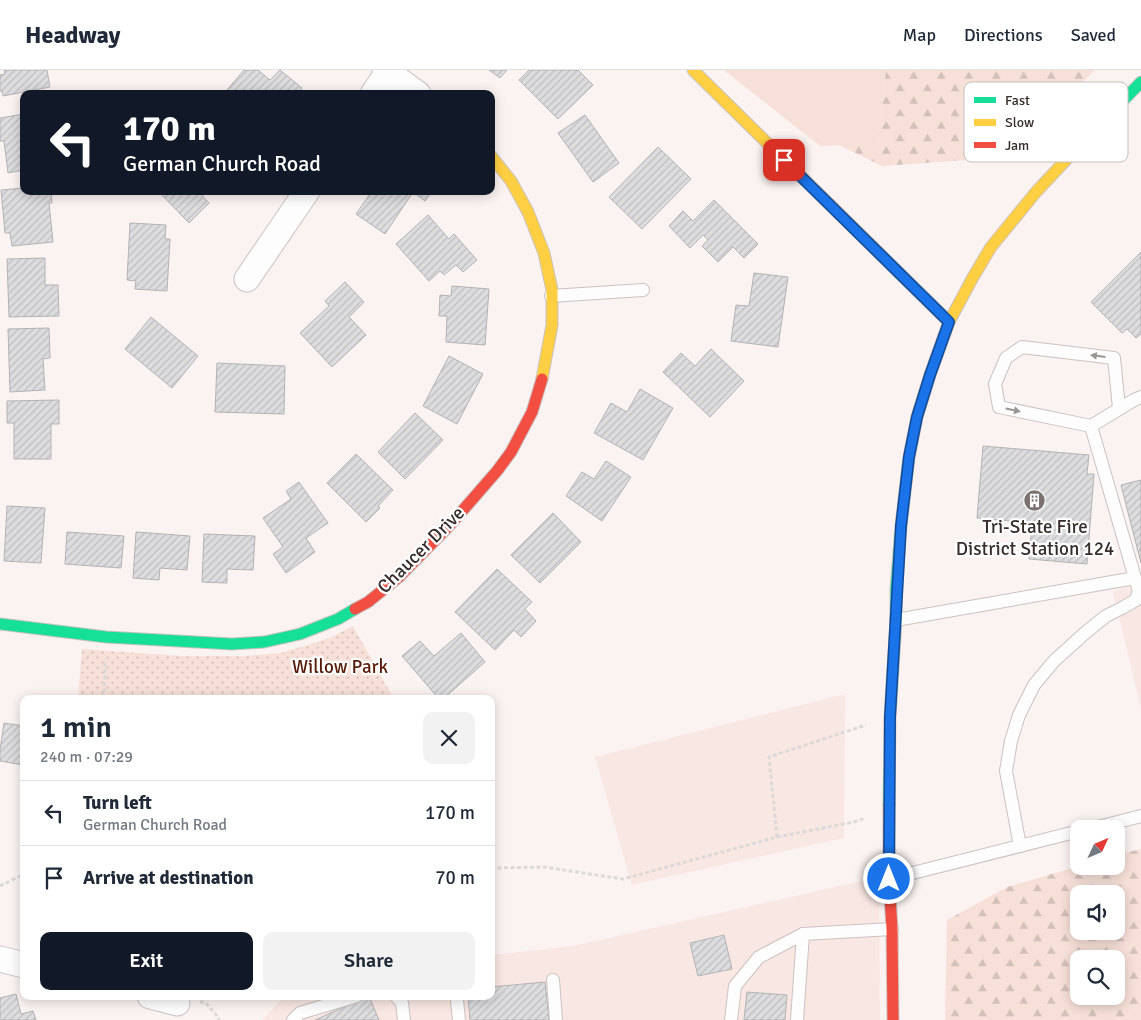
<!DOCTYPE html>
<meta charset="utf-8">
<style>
:root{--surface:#fff;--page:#f2f2f3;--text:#1f2937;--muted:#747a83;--line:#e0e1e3;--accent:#111827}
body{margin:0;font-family:Signika,sans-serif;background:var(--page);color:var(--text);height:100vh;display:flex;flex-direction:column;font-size:19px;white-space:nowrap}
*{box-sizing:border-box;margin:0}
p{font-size:16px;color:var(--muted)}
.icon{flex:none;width:28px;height:28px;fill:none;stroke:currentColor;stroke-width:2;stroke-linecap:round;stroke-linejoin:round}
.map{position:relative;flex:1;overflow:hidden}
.drawer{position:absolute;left:20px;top:625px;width:475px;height:305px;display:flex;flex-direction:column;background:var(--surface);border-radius:10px;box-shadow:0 2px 12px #0003}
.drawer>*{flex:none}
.top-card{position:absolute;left:20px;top:20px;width:475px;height:105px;border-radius:10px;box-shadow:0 2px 12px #0003;background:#111827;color:#fff;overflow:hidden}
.needle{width:32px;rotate:46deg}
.controls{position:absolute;left:1070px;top:750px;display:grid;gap:10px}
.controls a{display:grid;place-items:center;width:55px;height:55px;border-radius:10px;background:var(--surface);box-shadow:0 2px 12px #0003;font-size:25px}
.pin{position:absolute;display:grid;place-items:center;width:42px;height:42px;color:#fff;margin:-21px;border-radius:10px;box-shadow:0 2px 8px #0006}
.me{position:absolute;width:55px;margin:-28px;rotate:0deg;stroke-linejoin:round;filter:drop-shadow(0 0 4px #0008)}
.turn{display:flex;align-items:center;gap:18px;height:105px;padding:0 20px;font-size:22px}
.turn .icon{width:65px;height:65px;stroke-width:2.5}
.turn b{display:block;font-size:35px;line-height:42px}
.round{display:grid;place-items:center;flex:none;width:52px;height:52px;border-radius:10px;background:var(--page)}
.head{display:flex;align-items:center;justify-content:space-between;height:85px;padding:0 20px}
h1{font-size:30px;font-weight:600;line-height:38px}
.button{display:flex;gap:10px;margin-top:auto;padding:10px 20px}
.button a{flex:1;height:58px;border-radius:10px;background:var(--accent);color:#fff;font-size:20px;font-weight:600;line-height:58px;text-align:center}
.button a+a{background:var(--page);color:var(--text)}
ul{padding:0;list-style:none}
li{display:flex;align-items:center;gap:15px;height:65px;padding:0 20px;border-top:1px solid var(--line)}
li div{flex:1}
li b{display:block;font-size:19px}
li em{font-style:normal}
header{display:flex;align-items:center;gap:30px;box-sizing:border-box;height:70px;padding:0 25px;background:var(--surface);border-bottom:1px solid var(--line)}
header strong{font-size:24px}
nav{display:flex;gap:28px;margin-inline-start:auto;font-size:18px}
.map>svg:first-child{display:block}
</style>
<header>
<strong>Headway</strong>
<nav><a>Map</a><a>Directions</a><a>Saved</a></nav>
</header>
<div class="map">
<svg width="1141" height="950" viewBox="0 0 1141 950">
<defs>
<pattern id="forest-firs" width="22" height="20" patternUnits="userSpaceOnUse" patternTransform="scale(1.25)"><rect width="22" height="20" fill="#f7e0d8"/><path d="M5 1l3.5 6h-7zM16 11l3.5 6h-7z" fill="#d4c0ba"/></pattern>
<pattern id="park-dots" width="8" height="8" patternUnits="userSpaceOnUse" patternTransform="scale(1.25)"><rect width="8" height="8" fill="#f7e0d8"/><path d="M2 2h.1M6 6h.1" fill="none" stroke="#d4c0ba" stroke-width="1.8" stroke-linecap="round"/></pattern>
<pattern id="building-hatch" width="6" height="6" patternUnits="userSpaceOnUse" patternTransform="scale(1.25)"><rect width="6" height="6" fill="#dddcde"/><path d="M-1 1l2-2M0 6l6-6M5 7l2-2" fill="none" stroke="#bebdbf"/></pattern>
</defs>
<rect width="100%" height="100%" fill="#fbf3f1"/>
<g fill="#f9e7e3">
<polygon points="1141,513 1141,638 1113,522"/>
<polygon points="845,624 844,768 632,815 595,687"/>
<polygon points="879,807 880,950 262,950 285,926 491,926 491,885 573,876"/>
</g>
<polygon fill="#f7e0d8" points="724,0 886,0 878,74 820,76"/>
<g fill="url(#forest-firs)" fill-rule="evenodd">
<polygon points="886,0 1095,0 1009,87 882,96 839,75 878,74"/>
<path d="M1141,779V950H945L947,850L1007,817L1079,796H1116V785ZM1079,824H1116V861H1079ZM1079,889H1116V926H1079Z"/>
</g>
<polygon fill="url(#park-dots)" points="353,556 394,629 78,629 82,579 181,586 244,586 281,583 330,568"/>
<g fill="url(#building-hatch)" stroke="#b3b3b4">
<polygon points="4,0 47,0 50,17 3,26 2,21 0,21 0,5 5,4"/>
<polygon points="244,0 258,0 270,10 280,0 302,18 297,24 232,24 227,20"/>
<polygon points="489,0 507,0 500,8"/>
<polygon points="529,0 578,0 593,15 558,49 519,10"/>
<polygon points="24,44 24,100 8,103 4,71 0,71 0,48"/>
<polygon points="585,45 619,93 593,112 558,63"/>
<polygon points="658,77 691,109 642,159 609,127"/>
<polygon points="24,118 24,121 51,121 52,133 49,133 53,172 12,176 10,163 5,163 1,120"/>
<polygon points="158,121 203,121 200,123 209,133 189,153"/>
<polygon points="367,121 432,121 425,131 413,122 385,164 356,144 370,124 367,122"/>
<polygon points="714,130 758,174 744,188 733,177 718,192 702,176 708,170 703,165 690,178 669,156 683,141 693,151"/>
<polygon points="428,145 449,169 454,164 477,190 463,202 456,195 444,205 440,201 429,211 396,174"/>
<polygon points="130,153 166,155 165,169 170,169 167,221 135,219 136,211 127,210"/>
<polygon points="1141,182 1141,264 1136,268 1127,259 1122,263 1091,232"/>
<polygon points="45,188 45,215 58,215 59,246 9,247 7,189"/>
<polygon points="754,203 788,207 778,277 731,271 736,235 749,236"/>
<polygon points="345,212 364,232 349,247 366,265 332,297 300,263 329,236 325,231"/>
<polygon points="452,216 489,219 485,275 446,272 447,246 439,246 440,225 451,226"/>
<polygon points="151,247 198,286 172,318 125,279"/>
<polygon points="49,258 50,288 43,289 45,320 10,322 8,259"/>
<polygon points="711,279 744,311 710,347 663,302 681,283 695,296"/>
<polygon points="449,286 483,304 457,354 423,336"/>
<polygon points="217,293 285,296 284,344 215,342"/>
<polygon points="640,319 673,338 643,390 594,363 611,333 627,342"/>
<polygon points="59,330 59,354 51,354 51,389 14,389 14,353 7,353 7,331"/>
<polygon points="415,343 443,370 405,409 378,382"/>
<polygon points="983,376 1089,385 1087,404 1094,404 1087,494 1029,489 1032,453 977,448"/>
<polygon points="356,384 393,420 378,436 380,438 366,452 327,413"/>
<polygon points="606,391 631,407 602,451 566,426 582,402 594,409"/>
<polygon points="1141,410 1141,493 1121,415"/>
<polygon points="299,412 328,453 306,468 315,482 286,503 273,484 283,477 263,448 291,429 286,421"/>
<polygon points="7,436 45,438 41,493 4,491"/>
<polygon points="553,443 581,472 540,513 511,485"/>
<polygon points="67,462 124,466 121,498 65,494"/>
<polygon points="136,462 190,466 187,500 160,498 159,510 133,508"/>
<polygon points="204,464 255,466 253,500 227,499 227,513 202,512"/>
<polygon points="497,499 532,532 525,539 536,551 521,567 514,560 495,580 455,542"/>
<polygon points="461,563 485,592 443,629 439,629 402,586 420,571 434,586"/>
<polygon points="4,653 24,656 24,695 0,691 0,680"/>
<polygon points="724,865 732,899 698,906 690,873"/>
<polygon points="545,912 549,950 470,950 468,926 491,926 491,917"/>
<polygon points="747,922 787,925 785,950 744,950"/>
<polygon points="16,924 21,944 33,941 36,950 0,950 0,928"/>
<polygon points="369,926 379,950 315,950"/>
</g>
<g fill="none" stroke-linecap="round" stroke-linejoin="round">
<defs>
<g id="lane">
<polyline points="551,226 643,220"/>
<polyline points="1091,356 999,337 995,314 1006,288 1022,277 1114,288 1119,338"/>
<polyline points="896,550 1135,508 1091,356 1134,330 1141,327"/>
<polyline points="1090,759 1141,746"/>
<polyline points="1020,776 1006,701 1011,671 1019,645 1034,615 1054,591 1085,563 1106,546 1122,538 1136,530 1139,521 1135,508"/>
<polyline points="889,809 1079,761"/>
<polyline points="553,910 556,950"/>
<polyline points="396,926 402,933 404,950"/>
<polyline points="457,930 459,950"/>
<polyline points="293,950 300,943 357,926"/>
<polyline points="731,950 735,916 759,887 803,864 892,859"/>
<polyline points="797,950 803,864"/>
</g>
<g id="street">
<polyline points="385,0 418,24"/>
<polyline points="373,24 388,2"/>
<polyline points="247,209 307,121"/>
<polyline points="0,889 24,895"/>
<polyline points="150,926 177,933"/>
</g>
<g id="fast">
<polyline points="1080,75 1141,12"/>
<polyline points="879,183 949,252"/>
<polyline points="0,554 106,567 232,574 264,572 300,564 338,549 355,539"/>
<polyline points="889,735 890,647 896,550 896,519 901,456 909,387 917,347 930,305 945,263"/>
</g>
<g id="slow">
<polyline points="693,0 879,183"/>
<polyline points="491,86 511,111 528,142 544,183 552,220 552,255 542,309"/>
<polyline points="945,263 949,252 972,209 991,177 1036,122 1080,75"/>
</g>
<g id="jam">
<polyline points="355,539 368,532 399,507 450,455 497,401 511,382 532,342 542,309"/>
<polyline points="889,735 889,809 892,859 893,950"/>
</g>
</defs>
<use href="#lane" stroke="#cac2c0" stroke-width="14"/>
<use href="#street" stroke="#cac2c0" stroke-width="27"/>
<use href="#fast" stroke="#cac2c0" stroke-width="13"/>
<use href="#slow" stroke="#cac2c0" stroke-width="13"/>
<use href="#jam" stroke="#cac2c0" stroke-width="13"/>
<g stroke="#dcdad9" stroke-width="3" stroke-dasharray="4 2.5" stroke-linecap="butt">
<polyline points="104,629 105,589"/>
<polyline points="777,767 769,687 866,655"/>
<polyline points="491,798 544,797 623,809 777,767 854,752 865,748"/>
<polyline points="0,816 24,804"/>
<polyline points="200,932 205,932 218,947 219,950"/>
</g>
<use href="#lane" stroke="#fefdfd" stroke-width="12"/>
<use href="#street" stroke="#fefdfd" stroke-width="25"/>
<use href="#fast" stroke="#16e098" stroke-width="11"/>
<use href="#slow" stroke="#ffcf43" stroke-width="11"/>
<use href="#jam" stroke="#f24e42" stroke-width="11"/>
</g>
<defs><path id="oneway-solid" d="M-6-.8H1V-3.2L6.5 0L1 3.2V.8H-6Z" transform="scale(1.25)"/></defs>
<g fill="#9a9594">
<use href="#oneway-solid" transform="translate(1098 286) rotate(-173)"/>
<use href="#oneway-solid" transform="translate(1013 340) rotate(12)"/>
</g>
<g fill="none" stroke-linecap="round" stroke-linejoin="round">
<defs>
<polyline id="route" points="784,90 949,252 930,305 917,347 909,387 901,456 890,647 889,809"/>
</defs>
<use href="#route" stroke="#114b97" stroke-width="12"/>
<use href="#route" stroke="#1a73e8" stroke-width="9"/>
</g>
<defs>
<symbol id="building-disc" viewBox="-11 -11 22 22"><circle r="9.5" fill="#7b7270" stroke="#fff"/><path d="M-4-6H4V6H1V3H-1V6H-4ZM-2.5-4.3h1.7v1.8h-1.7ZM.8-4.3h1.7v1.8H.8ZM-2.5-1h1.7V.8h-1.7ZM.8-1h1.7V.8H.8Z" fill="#fff"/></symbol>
</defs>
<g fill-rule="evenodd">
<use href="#building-disc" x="1022" y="418" width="25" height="25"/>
</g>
<g text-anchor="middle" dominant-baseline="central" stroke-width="4.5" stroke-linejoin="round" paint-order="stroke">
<g font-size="19" fill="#362d2b" stroke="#fff">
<text x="1035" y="457">Tri-State Fire<tspan x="1035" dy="22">District Station 124</tspan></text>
</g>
<g font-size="19" fill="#362d2b" stroke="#fff">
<text transform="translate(421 480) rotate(-45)">Chaucer Drive</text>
</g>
<g font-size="19" fill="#571b07" stroke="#fff">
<text x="340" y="597">Willow Park</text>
</g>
</g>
<rect x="964" y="12" width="164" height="80" rx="8" fill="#fff" stroke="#c3c0bf" stroke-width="1"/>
<rect x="974" y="27" width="22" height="6" fill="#16e098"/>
<rect x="974" y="49" width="22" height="7" fill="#ffcf43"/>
<rect x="974" y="72" width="22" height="6" fill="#f24e42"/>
<g font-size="14" fill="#362d2b">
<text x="1005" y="35">Fast</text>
<text x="1005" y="57">Slow</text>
<text x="1005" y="80">Jam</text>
</g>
</svg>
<div class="controls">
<a><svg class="needle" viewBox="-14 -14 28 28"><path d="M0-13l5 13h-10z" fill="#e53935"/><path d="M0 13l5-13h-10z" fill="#747a83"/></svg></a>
<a><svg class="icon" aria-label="sound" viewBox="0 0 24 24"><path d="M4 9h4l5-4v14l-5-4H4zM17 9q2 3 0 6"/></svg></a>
<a><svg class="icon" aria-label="search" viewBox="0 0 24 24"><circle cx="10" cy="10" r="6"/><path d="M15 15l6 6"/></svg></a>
</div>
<div class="pin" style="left:784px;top:90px;background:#d93025"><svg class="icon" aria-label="arrive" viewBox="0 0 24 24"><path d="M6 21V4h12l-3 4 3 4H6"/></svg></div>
<svg class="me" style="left:889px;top:809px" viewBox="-20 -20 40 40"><circle r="17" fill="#1a73e8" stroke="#fff" stroke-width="3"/><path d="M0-11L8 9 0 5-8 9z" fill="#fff"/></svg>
<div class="top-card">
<div class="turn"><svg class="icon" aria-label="left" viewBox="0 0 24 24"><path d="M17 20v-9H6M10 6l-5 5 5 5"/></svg><div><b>170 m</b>German Church Road</div></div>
</div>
<section class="drawer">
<div class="head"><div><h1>1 min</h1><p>240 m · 07:29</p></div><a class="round"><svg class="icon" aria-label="close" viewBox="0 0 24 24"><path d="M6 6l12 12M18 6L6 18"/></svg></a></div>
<ul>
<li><svg class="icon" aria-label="left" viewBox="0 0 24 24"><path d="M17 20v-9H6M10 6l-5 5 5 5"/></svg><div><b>Turn left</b><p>German Church Road</p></div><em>170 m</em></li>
<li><svg class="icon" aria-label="arrive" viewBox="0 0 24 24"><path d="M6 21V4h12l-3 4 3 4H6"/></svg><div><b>Arrive at destination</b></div><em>70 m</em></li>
</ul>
<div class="button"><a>Exit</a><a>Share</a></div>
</section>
</div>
